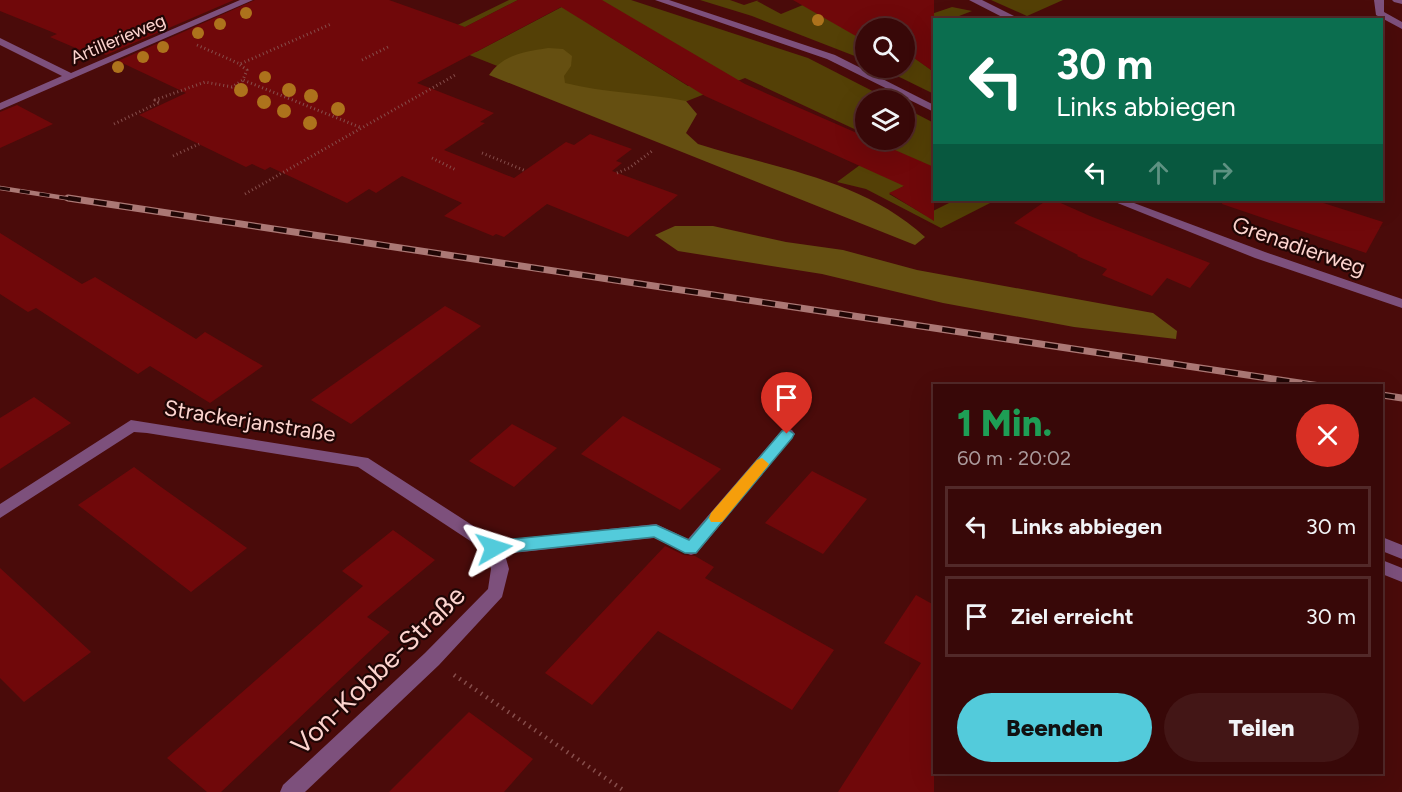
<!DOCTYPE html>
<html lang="de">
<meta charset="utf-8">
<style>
:root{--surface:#380808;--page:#431616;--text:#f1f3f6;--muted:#ab9a9c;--line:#522929;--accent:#53cbdb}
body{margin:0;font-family:Figtree,sans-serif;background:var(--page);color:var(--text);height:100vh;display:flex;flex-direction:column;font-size:22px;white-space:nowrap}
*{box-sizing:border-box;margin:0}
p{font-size:20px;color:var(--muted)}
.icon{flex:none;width:33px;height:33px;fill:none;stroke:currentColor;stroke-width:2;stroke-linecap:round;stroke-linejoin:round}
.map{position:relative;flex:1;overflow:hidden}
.sheet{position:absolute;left:933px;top:384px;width:450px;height:390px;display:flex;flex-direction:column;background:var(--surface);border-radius:0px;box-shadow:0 6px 24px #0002,0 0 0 2px var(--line)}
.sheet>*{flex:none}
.banner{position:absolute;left:933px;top:18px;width:450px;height:183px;border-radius:0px;box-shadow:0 6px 24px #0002,0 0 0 2px var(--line);background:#0b6e4f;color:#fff;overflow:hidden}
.buttons{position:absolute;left:855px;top:18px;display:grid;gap:12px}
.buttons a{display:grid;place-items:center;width:60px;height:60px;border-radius:50%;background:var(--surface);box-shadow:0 6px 24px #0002,0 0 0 2px var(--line);font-size:30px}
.pin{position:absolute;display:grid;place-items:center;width:51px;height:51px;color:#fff;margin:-62px -26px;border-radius:50% 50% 50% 0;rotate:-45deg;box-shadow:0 0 6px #0007}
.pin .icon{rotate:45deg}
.me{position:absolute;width:66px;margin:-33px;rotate:84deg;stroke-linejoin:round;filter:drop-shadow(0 0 4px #0008)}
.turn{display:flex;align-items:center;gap:21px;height:126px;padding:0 24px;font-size:27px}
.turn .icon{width:78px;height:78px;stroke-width:2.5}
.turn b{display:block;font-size:42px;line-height:51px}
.lanes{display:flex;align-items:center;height:57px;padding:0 24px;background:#0003;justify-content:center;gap:30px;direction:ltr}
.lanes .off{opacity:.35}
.round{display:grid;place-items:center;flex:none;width:63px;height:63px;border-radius:32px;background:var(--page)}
.headline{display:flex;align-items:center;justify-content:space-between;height:102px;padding:0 24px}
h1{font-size:36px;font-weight:800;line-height:45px;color:#1e9e55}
.primary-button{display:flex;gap:12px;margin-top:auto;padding:12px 24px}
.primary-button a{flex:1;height:69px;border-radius:36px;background:var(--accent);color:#111;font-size:24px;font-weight:800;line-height:69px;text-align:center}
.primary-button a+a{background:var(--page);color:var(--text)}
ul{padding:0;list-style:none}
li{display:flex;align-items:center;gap:18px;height:81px;margin:0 12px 9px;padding:0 12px;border:3px solid var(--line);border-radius:0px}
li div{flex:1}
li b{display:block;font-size:22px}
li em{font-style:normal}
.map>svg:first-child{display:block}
</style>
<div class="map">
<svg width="1402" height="792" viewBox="0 0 1402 792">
<rect width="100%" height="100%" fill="#4a0b0a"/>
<g fill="#544006" fill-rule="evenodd">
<path d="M509,0H518L442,39L476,52L575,0H631L808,58L890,100H866L865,134L745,78L637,121L429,39ZM588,23L723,72L688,86Z"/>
<polygon points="700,0 730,0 744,5 759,0 757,1 781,14 815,0 838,25 865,37 865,60 752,16"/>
<polygon points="991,0 1063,0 1027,16"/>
<polygon points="952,7 972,11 954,18 956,19 934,20 934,54 916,59 934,72 934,94 881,68 904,68 904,28 890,28"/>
<polygon points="905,108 934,123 934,170 889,194 925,215 955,200 996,200 941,228 866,189 837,182 887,145 877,140 904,140"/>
</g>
<g fill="#654f11">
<path d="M548,48L563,49L572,56L571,66L564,76L565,83C605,93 646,93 686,101L697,114L686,133L698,144C777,169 862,179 925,237L915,245L489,75C504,54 524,52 548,48Z"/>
<polygon points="675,226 713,226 786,242 843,250 917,270 1153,313 1177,331 1176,339 1074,327 943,303 822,274 678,251 655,235"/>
</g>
<g fill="#70080a">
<polygon points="0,0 234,0 106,55 92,49 85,52 50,37 57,34 0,11"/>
<polygon points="255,0 389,0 465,27 518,0 602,0 745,84 866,137 866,140 872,140 934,167 934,221 889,193 904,186 705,96 561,7 417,83 494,113 480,122 485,123 444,150 514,178 566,142 574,145 590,134 632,149 616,161 622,163 612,171 678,195 628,237 547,204 504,237 496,234 493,236 444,216 462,203 402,176 376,193 369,189 347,203 270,167 265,170 252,164 246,167 139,115 186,93 118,61"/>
<polygon points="793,0 934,0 934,72 904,51 904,28 866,28 866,37 861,39"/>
<polygon points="17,105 53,124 0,148 0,112"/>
<polygon points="1047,200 1054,200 1090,216 1210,263 1190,288 1167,278 1152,296 1102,275 1107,269 1077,256 1078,255 1014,223"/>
<polygon points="1223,200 1314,200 1383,222 1366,253 1222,204"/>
<polygon points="0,233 82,284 95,277 196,339 205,332 263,366 210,403 150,366 138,374 36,308 28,312 0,294"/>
<polygon points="445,306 481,326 351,424 311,400"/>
<polygon points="34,397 71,423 0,469 0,418"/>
<polygon points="623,416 721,469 680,510 581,454"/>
<polygon points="512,424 557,448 514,487 469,461"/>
<polygon points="134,467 161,487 247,548 191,592 78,505"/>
<polygon points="812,471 867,499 823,554 765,523"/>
<polygon points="393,530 435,560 367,617 390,632 221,792 207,792 167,758 363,586 342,571"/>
<polygon points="665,546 684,555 695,556 714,567 705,578 834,650 792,710 658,631 592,705 545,673"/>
<polygon points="0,568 91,652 24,702 0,678"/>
<polygon points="916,595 934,605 934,792 838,792 921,663 884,643"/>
<polygon points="469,712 533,759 504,792 389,792"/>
</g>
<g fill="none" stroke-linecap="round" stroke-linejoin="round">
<g stroke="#864e4c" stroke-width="3" stroke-dasharray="1 3" stroke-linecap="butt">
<polyline points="197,45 240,64 331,24"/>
<polyline points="362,60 388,47"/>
<polyline points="240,65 247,70 243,80 362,128"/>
<polyline points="114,124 160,102 155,100 205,82 232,87 243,80"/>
<polyline points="482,153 526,171"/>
<polyline points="173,156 199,144"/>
<polyline points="432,158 456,170"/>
<polyline points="617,173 629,168 652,151"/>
<polyline points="245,194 457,74"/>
</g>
<polyline stroke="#864e4c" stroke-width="4.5" stroke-dasharray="1.5 5" stroke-linecap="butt" points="454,675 626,792"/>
<g fill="#7d507c" fill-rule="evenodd">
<polygon points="787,428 792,430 795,434 792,438 697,553 691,555 685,553 654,538 494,555 488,553 485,548 488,543 494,541 656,524 688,539 782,430"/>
<polygon points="1382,537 1402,545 1402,559 1382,551"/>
<polygon points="1382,560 1402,568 1402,582 1382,574"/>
</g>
<g fill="#7d507c" fill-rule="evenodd">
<polygon points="240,0 253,0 0,110 0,103 62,76 0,45 0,38 71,73"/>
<polygon points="655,0 669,0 835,55 934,105 934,112 827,59"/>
<polygon points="969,0 982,0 1022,20 1008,20"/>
<polygon points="1374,0 1384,0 1384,12 1402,22 1402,29 1376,15"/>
<polygon points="1392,0 1402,0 1402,4 1394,2"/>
<polygon points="1110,200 1126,200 1265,252 1402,299 1402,308 1255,258"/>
<polygon points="131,420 368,458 500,543 503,548 509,569 502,597 439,665 305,792 280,792 283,785 425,653 488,589 491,569 487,552 358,467 147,433 134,432 0,518 0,504"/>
</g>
<defs>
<polyline id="rail-far1" points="0,188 78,200"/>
<g id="rail">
<polyline points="68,198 1320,386"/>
<polyline points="1382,395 1402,398"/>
</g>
</defs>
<use href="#rail-far1" stroke="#ab7875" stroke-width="4.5"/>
<use href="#rail" stroke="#ab7875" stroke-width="7"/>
<use href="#rail-far1" stroke="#200605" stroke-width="3" stroke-dasharray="10" stroke-linecap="butt"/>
<use href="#rail" stroke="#200605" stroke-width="4.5" stroke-dasharray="13" stroke-linecap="butt"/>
</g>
<g fill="#ad721c">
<circle cx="246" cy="13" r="6"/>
<circle cx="818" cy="20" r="6"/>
<circle cx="220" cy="24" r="6"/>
<circle cx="198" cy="33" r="6"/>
<circle cx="163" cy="47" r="6"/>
<circle cx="143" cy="57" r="6"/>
<circle cx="118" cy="67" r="6"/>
<circle cx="265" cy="77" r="6"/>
<circle cx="241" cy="90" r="7"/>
<circle cx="289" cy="90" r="7"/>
<circle cx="311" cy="96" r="7"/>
<circle cx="264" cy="102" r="7"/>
<circle cx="338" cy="109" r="7"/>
<circle cx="284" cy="111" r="7"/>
<circle cx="310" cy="123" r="7"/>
</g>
<polygon fill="#53cbdb" stroke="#36848e" stroke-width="1.5" points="787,429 794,434 792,438 696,553 685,553 654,537 494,554 486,548 494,541 656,525 689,540 782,431"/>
<polygon fill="#f59e0b" points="762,458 769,464 767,467 722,522 711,522 709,518 711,513 757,460"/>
<g text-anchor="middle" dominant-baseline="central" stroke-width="4.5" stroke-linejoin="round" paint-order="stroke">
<g font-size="18" fill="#fdd4cf" stroke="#200605">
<text transform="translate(118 39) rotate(-23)">Artillerieweg</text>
</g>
<g font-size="22" fill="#fdd4cf" stroke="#200605">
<text transform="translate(1299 246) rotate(19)">Grenadierweg</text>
<text transform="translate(250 421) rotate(9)">Strackerjanstraße</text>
</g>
<g font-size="27" fill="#fdd4cf" stroke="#200605">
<text transform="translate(378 670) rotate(-44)">Von-Kobbe-Straße</text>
</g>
</g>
</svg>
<div class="buttons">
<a><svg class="icon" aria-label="search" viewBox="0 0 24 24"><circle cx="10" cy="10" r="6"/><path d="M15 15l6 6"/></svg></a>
<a><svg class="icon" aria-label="layers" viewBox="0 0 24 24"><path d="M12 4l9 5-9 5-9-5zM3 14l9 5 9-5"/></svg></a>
</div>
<div class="pin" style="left:787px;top:434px;background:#d93025"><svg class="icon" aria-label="arrive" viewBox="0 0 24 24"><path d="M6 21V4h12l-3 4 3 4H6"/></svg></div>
<svg class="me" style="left:494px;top:548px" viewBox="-20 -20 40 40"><path d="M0-17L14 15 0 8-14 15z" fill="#53cbdb" stroke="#fff" stroke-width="4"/></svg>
<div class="banner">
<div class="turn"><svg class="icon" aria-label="left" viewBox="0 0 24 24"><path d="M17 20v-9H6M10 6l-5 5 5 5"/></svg><div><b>30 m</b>Links abbiegen</div></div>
<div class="lanes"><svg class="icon" aria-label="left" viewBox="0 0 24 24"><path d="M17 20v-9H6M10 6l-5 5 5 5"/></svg><svg class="icon off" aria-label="ahead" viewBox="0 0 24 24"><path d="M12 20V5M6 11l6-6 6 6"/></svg><svg class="icon off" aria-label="right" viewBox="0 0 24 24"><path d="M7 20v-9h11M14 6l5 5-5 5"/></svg></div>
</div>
<section class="sheet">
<div class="headline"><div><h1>1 Min.</h1><p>60 m · 20:02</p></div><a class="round" style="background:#d93025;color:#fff"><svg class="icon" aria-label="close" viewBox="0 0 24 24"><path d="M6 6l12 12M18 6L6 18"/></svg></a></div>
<ul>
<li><svg class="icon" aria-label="left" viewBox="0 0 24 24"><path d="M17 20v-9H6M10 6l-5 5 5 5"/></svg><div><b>Links abbiegen</b></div><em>30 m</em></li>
<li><svg class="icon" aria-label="arrive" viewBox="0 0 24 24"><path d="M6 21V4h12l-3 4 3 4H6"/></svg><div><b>Ziel erreicht</b></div><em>30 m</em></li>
</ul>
<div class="primary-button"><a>Beenden</a><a>Teilen</a></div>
</section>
</div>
